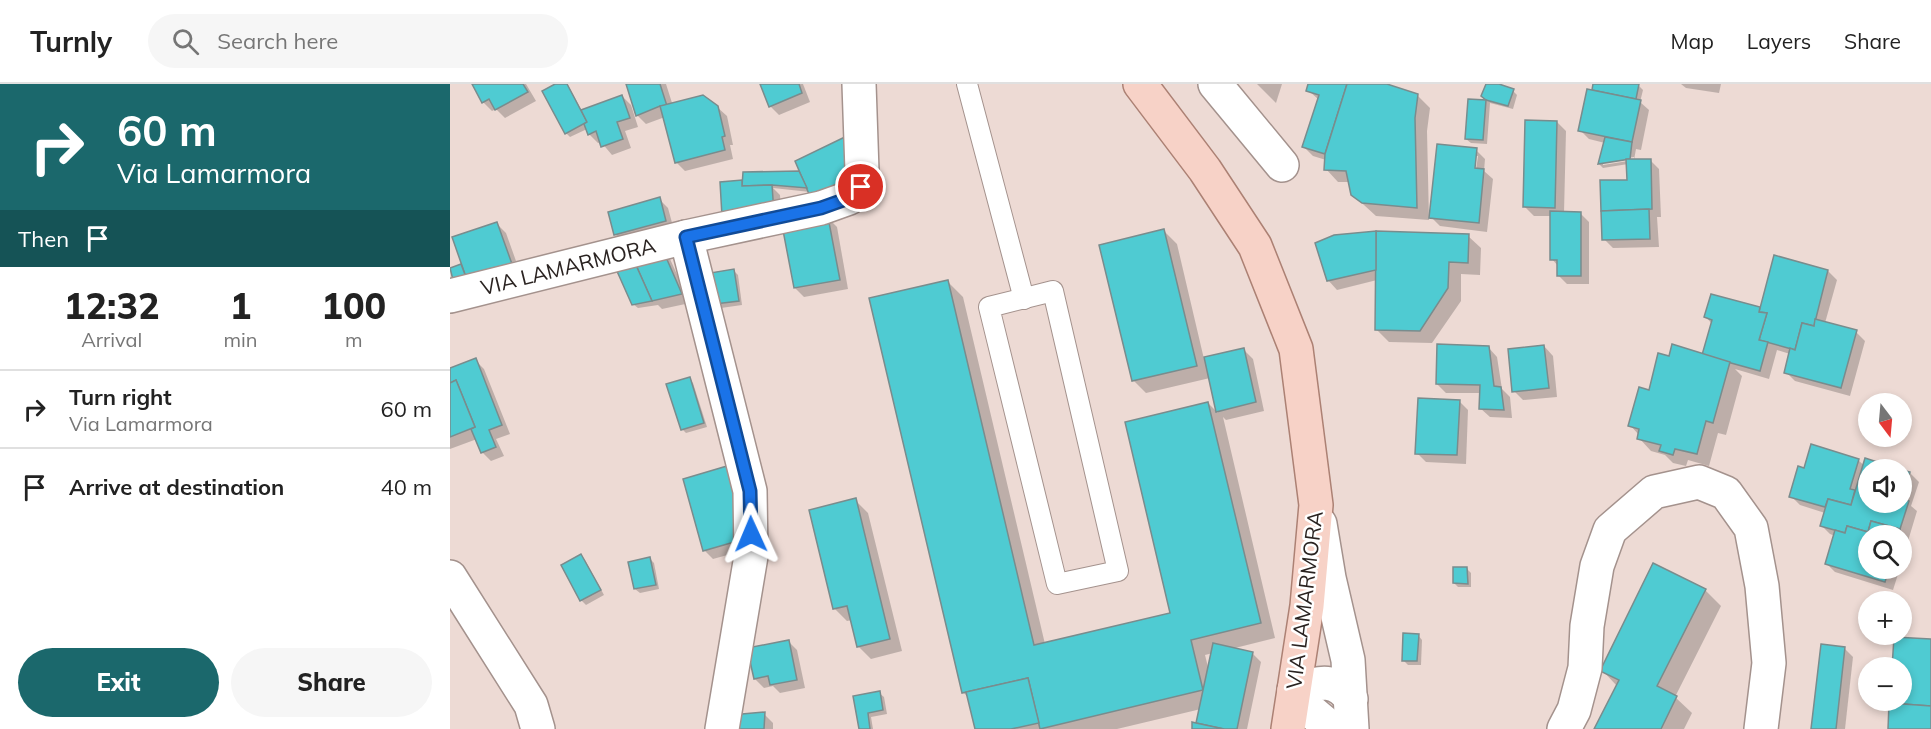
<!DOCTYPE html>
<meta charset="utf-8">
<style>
:root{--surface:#fff;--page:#f6f6f6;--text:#222;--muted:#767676;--line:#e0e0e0;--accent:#1b686c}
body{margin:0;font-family:Mulish,sans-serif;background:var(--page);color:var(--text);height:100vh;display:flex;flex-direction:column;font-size:22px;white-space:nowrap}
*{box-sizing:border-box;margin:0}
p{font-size:20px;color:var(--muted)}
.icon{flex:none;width:33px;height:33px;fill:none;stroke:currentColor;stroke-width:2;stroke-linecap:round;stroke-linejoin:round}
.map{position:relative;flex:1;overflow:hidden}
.drawer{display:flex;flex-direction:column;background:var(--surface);width:450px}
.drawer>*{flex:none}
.banner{background:#1b686c;color:#fff;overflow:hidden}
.needle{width:39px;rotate:164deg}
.controls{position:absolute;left:1408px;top:309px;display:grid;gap:12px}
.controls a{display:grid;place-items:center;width:54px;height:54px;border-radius:50%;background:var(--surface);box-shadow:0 3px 9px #0003;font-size:30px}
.pin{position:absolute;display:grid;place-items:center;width:51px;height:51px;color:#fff;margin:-26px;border:3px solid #fff;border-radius:50%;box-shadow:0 2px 6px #0007}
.me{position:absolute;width:66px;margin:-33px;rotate:359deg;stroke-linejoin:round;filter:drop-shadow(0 0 4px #0008)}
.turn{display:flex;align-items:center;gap:21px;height:126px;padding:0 18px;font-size:27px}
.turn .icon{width:78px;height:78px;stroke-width:2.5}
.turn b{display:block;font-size:42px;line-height:51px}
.then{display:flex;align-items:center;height:57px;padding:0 18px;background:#0003;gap:12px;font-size:22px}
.eta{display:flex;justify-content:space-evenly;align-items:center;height:102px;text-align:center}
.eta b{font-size:36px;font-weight:800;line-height:42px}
.cta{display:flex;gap:12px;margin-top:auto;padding:12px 18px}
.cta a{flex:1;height:69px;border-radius:36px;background:var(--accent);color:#fff;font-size:24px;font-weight:800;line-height:69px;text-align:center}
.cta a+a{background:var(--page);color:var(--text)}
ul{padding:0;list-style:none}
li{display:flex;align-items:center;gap:18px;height:78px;padding:0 18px;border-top:2px solid var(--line)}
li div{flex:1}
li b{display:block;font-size:22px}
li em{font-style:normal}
header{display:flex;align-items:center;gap:36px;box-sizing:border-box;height:84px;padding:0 30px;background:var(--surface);border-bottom:2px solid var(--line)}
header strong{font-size:28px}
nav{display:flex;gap:33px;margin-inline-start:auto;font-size:21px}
.search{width:420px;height:54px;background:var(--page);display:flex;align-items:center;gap:15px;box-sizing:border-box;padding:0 21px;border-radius:33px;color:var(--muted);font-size:22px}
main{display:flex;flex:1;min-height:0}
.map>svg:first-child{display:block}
</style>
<header>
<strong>Turnly</strong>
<div class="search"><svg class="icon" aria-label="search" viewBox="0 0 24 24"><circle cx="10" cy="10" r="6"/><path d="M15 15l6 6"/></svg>Search here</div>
<nav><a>Map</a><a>Layers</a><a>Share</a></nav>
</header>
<main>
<section class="drawer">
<div class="banner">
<div class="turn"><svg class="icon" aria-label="right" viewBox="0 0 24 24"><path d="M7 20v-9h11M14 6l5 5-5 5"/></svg><div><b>60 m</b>Via Lamarmora</div></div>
<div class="then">Then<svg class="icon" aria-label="arrive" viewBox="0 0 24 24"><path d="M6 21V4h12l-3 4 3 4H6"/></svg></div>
</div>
<div class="eta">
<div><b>12:32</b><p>Arrival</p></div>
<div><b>1</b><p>min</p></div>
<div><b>100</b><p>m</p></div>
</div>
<ul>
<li><svg class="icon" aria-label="right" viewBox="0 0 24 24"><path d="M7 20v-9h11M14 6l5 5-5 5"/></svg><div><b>Turn right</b><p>Via Lamarmora</p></div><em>60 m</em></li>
<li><svg class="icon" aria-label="arrive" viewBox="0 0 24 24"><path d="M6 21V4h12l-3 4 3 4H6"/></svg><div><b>Arrive at destination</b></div><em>40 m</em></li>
</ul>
<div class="cta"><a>Exit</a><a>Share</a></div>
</section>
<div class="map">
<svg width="1481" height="645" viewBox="0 0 1481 645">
<rect width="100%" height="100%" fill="#eddad4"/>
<g fill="#0003" fill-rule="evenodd">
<polygon points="24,0 76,0 86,17 55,34 46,25 42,27 33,18"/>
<polygon points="108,0 118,1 132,27 172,12 181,21 188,43 175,47 181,64 162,71 151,58 148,59 139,50 137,45 120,53 116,49"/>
<polygon points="177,0 216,0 223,22 267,23 277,32 283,61 280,61 283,75 235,87 226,78 215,33 196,40 187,31"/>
<polygon points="311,0 353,0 360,18 329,31 320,22"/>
<polygon points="807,0 832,0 826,19"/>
<polygon points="860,0 932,0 967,11 980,24 977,47 979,136 926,132 902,110 900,98 888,98 876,85 876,76 863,72 854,63 869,16 858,6"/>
<polygon points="1038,0 1045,0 1063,7 1067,11 1063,25 1040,19 1037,60 1021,59 1016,55 1019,16 1039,17 1033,12"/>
<polygon points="1144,0 1181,0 1189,2 1193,6 1190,18 1199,26 1191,66 1186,65 1184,76 1184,73 1153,78 1153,81 1184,76 1200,76 1209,85 1211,133 1207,133 1209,163 1163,164 1154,155 1178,97 1178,80 1153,84 1149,80 1155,59 1139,55 1130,46"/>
<polygon points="1231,0 1271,0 1269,9 1236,4"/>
<polygon points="1107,38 1116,47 1114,129 1130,129 1139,138 1139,200 1117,200 1108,191 1108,182 1102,175 1102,132 1084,132 1075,123"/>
<path d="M1026,66L1035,75L1034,87L1043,95L1037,148L990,142L981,133ZM1025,72H1028L1025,92H1022Z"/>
<polygon points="349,89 354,94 360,108 323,104 330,111 332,138 283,140 291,98 294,100"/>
<polygon points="209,115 218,124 224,146 174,159 165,150"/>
<polygon points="378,134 387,143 398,205 354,213 345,204"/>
<polygon points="47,140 56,149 66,177 21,193 10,204 11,182 15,186"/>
<path d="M714,147L727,160L754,275L794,266L803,275L814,327L776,336L773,333L825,554L781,565L802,569L811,578L797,645H743L748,641L751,625L667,645H527L519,614L513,608L498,198L513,213L595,560L722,530L758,319L768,329L760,294L696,309L683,296ZM763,569L759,587L755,571Z"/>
<polygon points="1018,152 1031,164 1030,191 1011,190 1011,217 982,259 939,258 926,245 927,196 887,206 878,196"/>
<polygon points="211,165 220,175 240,219 212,225 208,221 188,224 183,220"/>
<polygon points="284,187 288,191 292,221 271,224 266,220"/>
<polygon points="1378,187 1387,196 1375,239 1406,248 1415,257 1400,312 1345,297 1336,288 1340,270 1327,266 1319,295 1285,285 1292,292 1276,351 1268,349 1259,382 1238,376 1236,382 1223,379 1215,371 1201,367 1189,354 1189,351 1180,341 1220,274 1254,272 1262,240 1256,233 1262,212 1311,225"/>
<polygon points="1094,262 1103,272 1107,313 1073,316 1064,307"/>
<polygon points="1038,263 1047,273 1052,305 1060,313 1062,334 1040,333 1030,324 1031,309 996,309 987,300"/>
<polygon points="25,276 34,285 60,350 46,355 54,372 41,377 32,368 27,355 0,365 0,286"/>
<polygon points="239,295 243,299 257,343 236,349 232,345"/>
<polygon points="1009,317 1018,326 1016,380 976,378 967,369"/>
<polygon points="1408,376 1419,386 1419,418 1452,418 1452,387 1460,389 1469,398 1461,422 1467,427 1452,477 1452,452 1419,452 1419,484 1450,484 1443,506 1385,488 1376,479 1385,452 1380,450 1371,441 1375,429 1350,421 1341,412 1355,386"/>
<polygon points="234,396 306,463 263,475 254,466"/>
<polygon points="405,416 418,429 452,567 421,575 408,562 402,536 397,537 384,524"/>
<polygon points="131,472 135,476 154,511 136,521 131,516 113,482"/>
<polygon points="200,475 204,479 209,505 190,509 185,505"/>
<polygon points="1204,481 1255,506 1271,522 1225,613 1242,629 1234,645 1146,645 1167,602 1152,586"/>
<polygon points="1017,485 1021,489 1021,503 1008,503 1004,499"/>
<polygon points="968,551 972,556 971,581 958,581 953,576"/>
<polygon points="338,557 347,566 355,604 330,609 323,602 314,604 305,595"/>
<polygon points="1394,564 1403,573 1395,645 1363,645"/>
<polygon points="429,609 434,613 437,630 421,633 423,645 410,645 405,613"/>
<polygon points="314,630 323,639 323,645 280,645"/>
</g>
<g fill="#4fcbd2" stroke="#798c8d" stroke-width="1.5">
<polygon points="22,0 73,0 78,8 45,26 39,15 32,19"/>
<polygon points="105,0 117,0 137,38 115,50 92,7"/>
<polygon points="176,0 210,0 217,22 210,22 186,32"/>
<polygon points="310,0 349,0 352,9 319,23"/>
<polygon points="858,0 897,0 875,70 852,63 869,11 856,7"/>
<polygon points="897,0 937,0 968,10 965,34 967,124 912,119 901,111 896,87 874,86 875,70"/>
<polygon points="1036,0 1049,0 1064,5 1058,22 1036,16 1031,12"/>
<polygon points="1143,0 1189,0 1186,15 1142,6"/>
<polygon points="1137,5 1191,16 1182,58 1128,47"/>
<polygon points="172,11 180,34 167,38 173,55 151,63 146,47 138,51 134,40 137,38 131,26"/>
<polygon points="253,11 268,22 275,52 272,53 275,66 225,79 210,22"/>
<polygon points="1018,15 1036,16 1033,56 1015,55"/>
<polygon points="1075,36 1107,37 1105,124 1073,123"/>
<polygon points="399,51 402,98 362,117 345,77"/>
<polygon points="1155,53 1182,58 1180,75 1148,80"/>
<polygon points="987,60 1027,64 1025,84 1034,85 1029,139 979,134"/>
<polygon points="1176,75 1201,75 1202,125 1151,127 1150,96 1177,96"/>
<polygon points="349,87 357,104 322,101 292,102 293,88"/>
<polygon points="292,96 292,102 322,101 324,129 272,132 270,98"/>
<polygon points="210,113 216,137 164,151 158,128"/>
<polygon points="1199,125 1200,155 1152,156 1151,127"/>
<polygon points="1100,127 1131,128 1131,192 1107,192 1107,176 1100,176"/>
<polygon points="378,133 390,196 344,204 332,141"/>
<polygon points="47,138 62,180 17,196 2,153"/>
<polygon points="714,145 747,282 682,297 649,161"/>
<polygon points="926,147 1019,150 1018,179 999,178 998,204 970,247 925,246"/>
<polygon points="926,147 926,186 877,197 865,159 884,151"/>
<polygon points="212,164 232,210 202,217 181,170"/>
<polygon points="181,170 202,217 182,221 162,176"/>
<polygon points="1324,171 1378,186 1364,242 1352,239 1345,266 1309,256 1317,229 1309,228"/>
<polygon points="11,180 17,196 4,200 0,184"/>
<polygon points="284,185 289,217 265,220 260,189"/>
<polygon points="498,196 584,561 720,529 675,338 758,318 811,539 741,556 753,606 590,645 578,594 512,609 419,214"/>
<polygon points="1261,210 1310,223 1309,228 1317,229 1309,256 1318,258 1310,287 1252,271 1262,236 1254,233"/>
<polygon points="1365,235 1407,246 1391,304 1334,289 1340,264 1345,266 1352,239 1364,242"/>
<polygon points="987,260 1039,262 1044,302 1051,303 1054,326 1029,325 1030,301 986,300"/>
<polygon points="1222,260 1280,278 1263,339 1256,337 1247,370 1225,365 1223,371 1209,367 1211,361 1187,355 1189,345 1178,342 1189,303 1199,306 1208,269 1219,272"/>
<polygon points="1094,261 1099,304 1062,308 1058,265"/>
<polygon points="794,264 806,318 766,328 754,273"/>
<polygon points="26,274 52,341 39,346 46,363 31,369 21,345 25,343 6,296 0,299 0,284"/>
<polygon points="240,293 254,339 231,346 216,300"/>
<polygon points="6,296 25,343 0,353 0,299"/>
<polygon points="968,314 1010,316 1007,371 965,370"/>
<polygon points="1361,360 1409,375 1400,405 1405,406 1401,421 1378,415 1375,423 1339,413 1348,382 1354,384"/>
<polygon points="1415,374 1452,386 1419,386 1419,418 1452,418 1452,386 1460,388 1452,415 1459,417 1450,445 1421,437 1418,448 1397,442 1395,449 1370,442 1378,415 1401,421"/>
<polygon points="277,382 298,454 253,467 233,395"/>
<polygon points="406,414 440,555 407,563 397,522 383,525 359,426"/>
<polygon points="1421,437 1450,445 1448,452 1419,452 1419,484 1439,484 1435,498 1375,480 1385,446 1395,449 1397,442 1418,448"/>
<polygon points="131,470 151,506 130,517 111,481"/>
<polygon points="200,473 206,501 184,505 178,478"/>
<polygon points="1203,479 1256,505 1207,602 1227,612 1211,645 1144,645 1169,596 1150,587"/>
<polygon points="1003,483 1017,483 1018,500 1003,499"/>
<polygon points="953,549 969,550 967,577 952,577"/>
<polygon points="1444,553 1481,555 1481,622 1439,619 1439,616 1452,616 1452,584 1442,584"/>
<polygon points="339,556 347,596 320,601 318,592 304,595 297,564"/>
<polygon points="763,559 803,568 787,645 774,645 746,639"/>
<polygon points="1371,560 1395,563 1386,645 1361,645"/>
<polygon points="578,594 589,639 561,645 525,645 516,608"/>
<polygon points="430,607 433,626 418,629 420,645 409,645 403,612"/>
<polygon points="1439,619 1481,622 1481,645 1438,645"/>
<polygon points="315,628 314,645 279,645 281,631"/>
<polygon points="742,638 746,639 774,645 742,645"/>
</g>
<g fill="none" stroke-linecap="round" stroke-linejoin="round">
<defs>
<g id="lane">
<polyline points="517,0 574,215"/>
<polygon points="603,207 668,487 607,500 539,223"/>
</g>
<g id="street">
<polyline points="765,0 832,81"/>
<polyline points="0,212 236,153"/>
<polyline points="0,493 81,621 88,645"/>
<polyline points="272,645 301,472 300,407 236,153 371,124 399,114 411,103 412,87 409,0"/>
</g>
<g id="secondary">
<polyline points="870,440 879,494 898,576 902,645"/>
<path d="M882,645L857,624L844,606C868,599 884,592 901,615"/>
<polyline points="1114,645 1124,626 1135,584 1137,542 1147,482 1160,446 1204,408 1249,398 1276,409 1301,444 1312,502 1319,579 1311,645"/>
</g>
<polyline id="primary" points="690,0 755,86 805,162 846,265 866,421 857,522 838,645"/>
</defs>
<use href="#lane" stroke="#a4928d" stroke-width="22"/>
<use href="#street" stroke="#a4928d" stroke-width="36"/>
<use href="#secondary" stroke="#a4928d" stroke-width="36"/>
<use href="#primary" stroke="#ac8174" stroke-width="36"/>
<use href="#lane" stroke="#fff" stroke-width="20"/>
<use href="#street" stroke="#fff" stroke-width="33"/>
<use href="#secondary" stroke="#fff" stroke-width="33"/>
<use href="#primary" stroke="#f7d2c7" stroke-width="33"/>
</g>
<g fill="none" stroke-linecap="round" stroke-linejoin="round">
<defs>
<polyline id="route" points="301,450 300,407 236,153 371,124 399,114 411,103"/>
</defs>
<use href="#route" stroke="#114b97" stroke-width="15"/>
<use href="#route" stroke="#1a73e8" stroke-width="10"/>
</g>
<g text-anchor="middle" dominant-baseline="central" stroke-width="5" stroke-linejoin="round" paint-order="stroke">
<g font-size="21" fill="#2a2321" stroke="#fff">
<text transform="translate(118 182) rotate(-14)">VIA LAMARMORA</text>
<text transform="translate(854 516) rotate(-83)">VIA LAMARMORA</text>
</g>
</g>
</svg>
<div class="controls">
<a><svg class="needle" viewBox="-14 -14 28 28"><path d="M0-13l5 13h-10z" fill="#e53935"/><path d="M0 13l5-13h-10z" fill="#767676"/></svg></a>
<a><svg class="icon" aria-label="sound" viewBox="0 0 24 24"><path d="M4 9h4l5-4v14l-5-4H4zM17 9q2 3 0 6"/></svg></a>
<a><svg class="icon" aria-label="search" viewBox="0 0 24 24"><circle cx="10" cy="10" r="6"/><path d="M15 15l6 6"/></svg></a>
<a>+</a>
<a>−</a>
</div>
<div class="pin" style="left:411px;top:103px;background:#d93025"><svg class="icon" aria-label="arrive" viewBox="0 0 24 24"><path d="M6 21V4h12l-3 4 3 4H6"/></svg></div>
<svg class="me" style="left:301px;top:450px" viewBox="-20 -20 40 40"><path d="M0-17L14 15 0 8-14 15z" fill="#1a73e8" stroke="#fff" stroke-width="4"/></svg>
</div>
</main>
